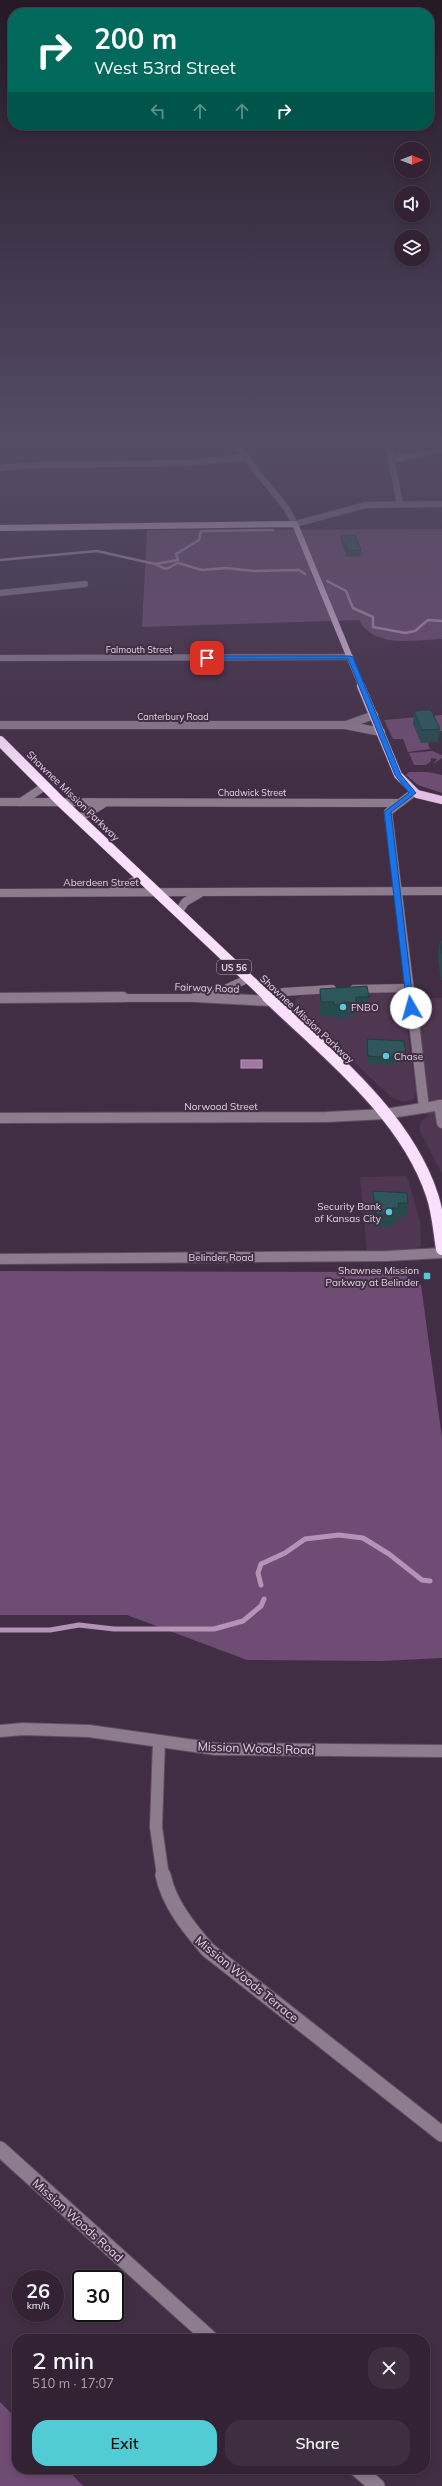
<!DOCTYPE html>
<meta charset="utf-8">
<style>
:root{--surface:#322233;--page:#3d2f3f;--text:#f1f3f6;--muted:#a8a4ac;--line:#4d3f4e;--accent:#51ccd4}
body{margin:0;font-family:Mulish,sans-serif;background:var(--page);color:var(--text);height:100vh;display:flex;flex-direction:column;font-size:15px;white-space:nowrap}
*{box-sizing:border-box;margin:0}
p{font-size:13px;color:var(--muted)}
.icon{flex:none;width:22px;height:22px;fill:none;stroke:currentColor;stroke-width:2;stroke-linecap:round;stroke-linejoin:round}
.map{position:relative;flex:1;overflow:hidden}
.drawer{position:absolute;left:12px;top:2334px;width:418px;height:140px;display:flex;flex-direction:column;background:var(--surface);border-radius:16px;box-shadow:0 2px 6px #0003,0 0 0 1px var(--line)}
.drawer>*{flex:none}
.banner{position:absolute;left:8px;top:8px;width:426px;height:122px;border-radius:16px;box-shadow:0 2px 6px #0003,0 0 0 1px var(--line);background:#00695c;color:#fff;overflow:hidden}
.needle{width:26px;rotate:90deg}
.tools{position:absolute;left:394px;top:142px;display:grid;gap:8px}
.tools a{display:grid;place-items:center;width:36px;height:36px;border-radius:50%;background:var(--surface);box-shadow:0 2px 6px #0003,0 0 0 1px var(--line);font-size:20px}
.speed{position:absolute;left:12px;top:2270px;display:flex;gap:8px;font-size:20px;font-weight:700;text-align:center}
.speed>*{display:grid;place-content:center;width:52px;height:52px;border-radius:50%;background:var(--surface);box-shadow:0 2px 6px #0003,0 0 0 1px var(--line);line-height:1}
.speed small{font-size:10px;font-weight:400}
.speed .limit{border:2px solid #111;border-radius:6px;background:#fff;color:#111}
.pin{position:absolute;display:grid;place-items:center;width:34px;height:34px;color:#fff;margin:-17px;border-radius:8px;box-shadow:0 2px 6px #0006}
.me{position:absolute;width:44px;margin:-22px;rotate:353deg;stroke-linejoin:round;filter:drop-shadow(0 0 3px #0008)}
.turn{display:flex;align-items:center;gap:14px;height:84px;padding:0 20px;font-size:18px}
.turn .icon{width:52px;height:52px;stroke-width:2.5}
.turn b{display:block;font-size:28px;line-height:34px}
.lanes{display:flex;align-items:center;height:38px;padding:0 20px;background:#0003;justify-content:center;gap:20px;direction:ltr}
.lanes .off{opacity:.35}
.round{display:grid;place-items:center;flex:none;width:42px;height:42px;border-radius:16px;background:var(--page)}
.headline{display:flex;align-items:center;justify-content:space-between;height:68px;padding:0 20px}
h1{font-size:24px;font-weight:600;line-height:30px}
.action{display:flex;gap:8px;margin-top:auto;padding:8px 20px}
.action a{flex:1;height:46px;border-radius:16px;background:var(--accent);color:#111;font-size:16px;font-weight:600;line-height:46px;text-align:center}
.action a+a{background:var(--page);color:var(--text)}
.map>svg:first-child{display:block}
</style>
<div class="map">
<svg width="442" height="2486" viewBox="0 0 442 2486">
<rect width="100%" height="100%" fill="#422e44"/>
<g fill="#4f3651">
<polygon points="345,992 394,992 403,998 416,1093 414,1099 403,1102 392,1098 294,1005 296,999 303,995"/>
<polygon points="418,998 442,998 442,1174 419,1129 422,1120 428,1117 414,1012 418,1004"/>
<polygon points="407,1176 420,1222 421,1245 414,1250 367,1252 360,1177"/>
</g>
<g fill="#6f4c73">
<path d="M442,529V639C414,640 375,649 359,620L142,627L147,530Z"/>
<polygon points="442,715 442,731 437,732 428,743 430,749 408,752 403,739 393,739 384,720"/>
<polygon points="432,751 442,755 442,758 433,764 437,759 431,758 431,761 426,765 414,765 409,753"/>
<polygon points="409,772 428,772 442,775 442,793 418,785 406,775"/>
<polygon points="0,1271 400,1272 421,1285 442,1438 442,1658 382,1661 247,1660 127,1615 0,1615"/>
<polygon points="0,2402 17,2419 17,2469 67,2469 83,2486 0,2486"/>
</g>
<rect fill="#9f78a3" stroke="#b394b6" x="241" y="1060" width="21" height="8"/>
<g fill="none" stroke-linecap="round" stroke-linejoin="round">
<g stroke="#b394b6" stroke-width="2.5">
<polyline points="0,560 97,551 155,564 178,560 176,554 199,540 201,531 273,530"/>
<polyline points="155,564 166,569 178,563 202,570 225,568 254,571 299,570 305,574"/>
<polyline points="327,581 346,591 353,608 373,617 373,627 405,633 415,631 428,620 442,621"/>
</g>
<g stroke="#b394b6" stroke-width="5">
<polyline points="261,1585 258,1573 261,1564 285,1553 305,1539 339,1535 363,1538 389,1554 422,1580 430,1581"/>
<polyline points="0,1630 50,1630 79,1625 114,1629 214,1629 243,1621 261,1606 264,1599"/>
</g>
<defs>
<g id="minor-far4">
<polyline points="230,438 287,509 295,524 366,505 442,504"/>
<polyline points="387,438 400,504"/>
<polyline points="391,460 442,450"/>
<polyline points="0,468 35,465 187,463 247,457"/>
<polyline points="0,593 85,584"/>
<polyline points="0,658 350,657"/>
</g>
<g id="minor-far3">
<polyline points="349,724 374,715"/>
<polyline points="0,725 345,725 381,732"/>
<polyline points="0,802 397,803"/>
<polyline points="21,802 45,786"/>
<polyline points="78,819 103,804"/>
<polyline points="113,891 141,878"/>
<polyline points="0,893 442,891"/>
<polyline points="178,913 185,902 199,894"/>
<polyline points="354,989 409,988"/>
<polyline points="208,997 247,979"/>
<polyline points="0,998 216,998"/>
<polyline points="274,998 283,992 332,989"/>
<polyline points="411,998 388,812 413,793"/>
</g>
<g id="minor-far2">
<polyline points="196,997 270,1001 275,997"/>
<polyline points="411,997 424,1108"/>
<polyline points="0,998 123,997"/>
<polyline points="439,1105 442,1123"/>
<polyline points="0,1118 327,1117 385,1114 442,1105"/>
<polyline points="0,1259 387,1256 442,1253"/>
</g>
<g id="minor-far1">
<polyline points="0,1731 23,1729 89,1731 216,1749 442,1751"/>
<polyline points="159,1741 156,1827 163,1876"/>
</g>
<g id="minor">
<path d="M163,1875C169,1904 189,1928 208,1950L442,2134"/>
<polyline points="0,2149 211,2339"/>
<polyline points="357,2469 377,2486"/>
</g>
<polyline id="major-far1" points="0,528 295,524 362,687"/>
<polyline id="major" points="361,686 398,775 417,794 442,800"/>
<polyline id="highway-far1" points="0,741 61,802 269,998"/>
<path id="highway" d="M268,997C327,1053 406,1115 432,1195C438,1212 439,1231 442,1249"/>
</defs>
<use href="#minor-far4" stroke="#5f4c60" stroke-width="7"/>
<use href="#minor-far3" stroke="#5f4c60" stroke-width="9"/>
<use href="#minor-far2" stroke="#5f4c60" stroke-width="12"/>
<use href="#minor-far1" stroke="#5f4c60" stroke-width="14"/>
<use href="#minor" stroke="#5f4c60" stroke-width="17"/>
<use href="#major-far1" stroke="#5f4c60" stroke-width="7"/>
<use href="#major" stroke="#5f4c60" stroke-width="9"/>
<use href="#highway-far1" stroke="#5f4c60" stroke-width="11"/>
<use href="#highway" stroke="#5f4c60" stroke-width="14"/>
<use href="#minor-far4" stroke="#8d7b8e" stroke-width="6"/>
<use href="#minor-far3" stroke="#8d7b8e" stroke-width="8"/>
<use href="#minor-far2" stroke="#8d7b8e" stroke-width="10"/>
<use href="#minor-far1" stroke="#8d7b8e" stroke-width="12"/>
<use href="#minor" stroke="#8d7b8e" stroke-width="15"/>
<use href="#major-far1" stroke="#e3bfe6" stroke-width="6"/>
<use href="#major" stroke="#e3bfe6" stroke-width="8"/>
<use href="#highway-far1" stroke="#fae0fc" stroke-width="10"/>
<use href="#highway" stroke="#fae0fc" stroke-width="12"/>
</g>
<g fill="#274b4d">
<polygon points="341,536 361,550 360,556 347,557 341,542"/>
<polygon points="414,711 440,729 438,742 421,743 413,724"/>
<polygon points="440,940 442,940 442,980 441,980 438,958"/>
<polygon points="320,989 369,997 367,1011 356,1011 355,1016 344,1016 343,1019 333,1019 333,1016 320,1016 319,1002"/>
<polygon points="367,1039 406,1056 405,1063 393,1063 392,1065 368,1063 366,1047"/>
<polygon points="373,1191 408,1203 406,1217 398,1217 397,1222 391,1222 391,1227 374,1227 372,1204"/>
</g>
<g fill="#2d575a" stroke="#203d3f">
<polygon points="355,535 361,550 348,551 341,536"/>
<polygon points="431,710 440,729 422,730 414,711"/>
<polygon points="440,940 442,940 442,954"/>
<polygon points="367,986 369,997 356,997 356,1003 344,1002 344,1005 334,1005 334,1002 321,1002 320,989"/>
<polygon points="367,1039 404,1041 406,1056 393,1056 393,1058 368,1056"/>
<polygon points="373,1191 407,1193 408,1203 398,1203 399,1208 392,1208 392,1214 376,1214"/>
</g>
<linearGradient id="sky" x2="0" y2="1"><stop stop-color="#241925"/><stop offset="0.56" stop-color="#544c67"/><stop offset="1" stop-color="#544c67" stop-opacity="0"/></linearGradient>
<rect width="442" height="786" fill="url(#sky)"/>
<polygon fill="#1a73e8" stroke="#114b97" points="205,656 350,656 353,657 401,775 416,793 391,812 414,1010 407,1008 384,812 409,793 395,775 348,659 207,659"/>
<g fill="#51ccd4" stroke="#422e44" stroke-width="1.5">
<circle cx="343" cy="1007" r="4"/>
<circle cx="386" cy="1056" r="4"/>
<circle cx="389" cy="1212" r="4"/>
<rect x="423" y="1272" width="8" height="8" rx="2"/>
</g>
<g text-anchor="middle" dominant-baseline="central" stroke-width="4" stroke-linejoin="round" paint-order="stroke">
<g font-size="9" fill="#e1d4e2" stroke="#422e44">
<text x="139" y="649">Falmouth Street</text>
<text x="173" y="716">Canterbury Road</text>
<text x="252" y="792">Chadwick Street</text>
</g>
<rect fill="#422e44" stroke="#b1a2b3" stroke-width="1" x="217" y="960" width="34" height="14" rx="3"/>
<g font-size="9" font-weight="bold" fill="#e1d4e2">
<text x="234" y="967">US 56</text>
</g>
<g font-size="10" fill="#e1d4e2" stroke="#422e44">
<text transform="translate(73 796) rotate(44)">Shawnee Mission Parkway</text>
<text x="101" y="882">Aberdeen Street</text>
<text transform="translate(207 988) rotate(2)">Fairway Road</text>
<text transform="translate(307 1019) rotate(43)">Shawnee Mission Parkway</text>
<text x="221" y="1106">Norwood Street</text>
<text x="221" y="1257">Belinder Road</text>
</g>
<g font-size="10" fill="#e1d4e2" stroke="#422e44" text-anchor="start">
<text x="351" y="1007">FNBO</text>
<text x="394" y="1056">Chase</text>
<text x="381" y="1206" text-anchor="end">Security Bank<tspan x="381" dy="12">of Kansas City</tspan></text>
<text x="419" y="1270" text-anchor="end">Shawnee Mission<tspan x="419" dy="12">Parkway at Belinder</tspan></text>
</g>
<g font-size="12" fill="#e1d4e2" stroke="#422e44">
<text transform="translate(256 1748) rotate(2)">Mission Woods Road</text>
<text transform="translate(247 1979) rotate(39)">Mission Woods Terrace</text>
<text transform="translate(78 2220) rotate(42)">Mission Woods Road</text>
</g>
</g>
</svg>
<div class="tools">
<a><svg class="needle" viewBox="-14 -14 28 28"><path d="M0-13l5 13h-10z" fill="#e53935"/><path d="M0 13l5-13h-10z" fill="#a8a4ac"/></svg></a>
<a><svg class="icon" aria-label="sound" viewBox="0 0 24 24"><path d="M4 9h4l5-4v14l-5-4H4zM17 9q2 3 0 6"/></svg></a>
<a><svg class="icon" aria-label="layers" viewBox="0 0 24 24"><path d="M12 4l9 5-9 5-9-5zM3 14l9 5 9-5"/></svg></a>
</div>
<div class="speed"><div>26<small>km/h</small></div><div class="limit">30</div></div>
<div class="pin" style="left:207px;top:658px;background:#d93025"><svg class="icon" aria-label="arrive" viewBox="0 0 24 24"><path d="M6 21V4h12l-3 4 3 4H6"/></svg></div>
<svg class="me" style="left:411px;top:1008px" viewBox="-20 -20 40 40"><circle r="19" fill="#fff"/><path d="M0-13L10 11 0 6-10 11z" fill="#1a73e8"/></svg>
<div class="banner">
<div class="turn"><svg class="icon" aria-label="right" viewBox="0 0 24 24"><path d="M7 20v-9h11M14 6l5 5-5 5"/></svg><div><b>200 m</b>West 53rd Street</div></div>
<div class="lanes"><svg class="icon off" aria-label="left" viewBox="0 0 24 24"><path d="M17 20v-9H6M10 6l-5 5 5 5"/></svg><svg class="icon off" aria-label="ahead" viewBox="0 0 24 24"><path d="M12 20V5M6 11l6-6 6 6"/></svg><svg class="icon off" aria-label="ahead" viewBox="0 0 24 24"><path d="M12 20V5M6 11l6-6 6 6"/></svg><svg class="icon" aria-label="right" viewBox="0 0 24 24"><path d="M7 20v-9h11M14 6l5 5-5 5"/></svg></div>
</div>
<section class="drawer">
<div class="headline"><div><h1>2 min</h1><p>510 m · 17:07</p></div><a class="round"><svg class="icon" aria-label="close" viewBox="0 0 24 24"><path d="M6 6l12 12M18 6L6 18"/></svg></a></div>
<div class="action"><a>Exit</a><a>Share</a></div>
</section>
</div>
